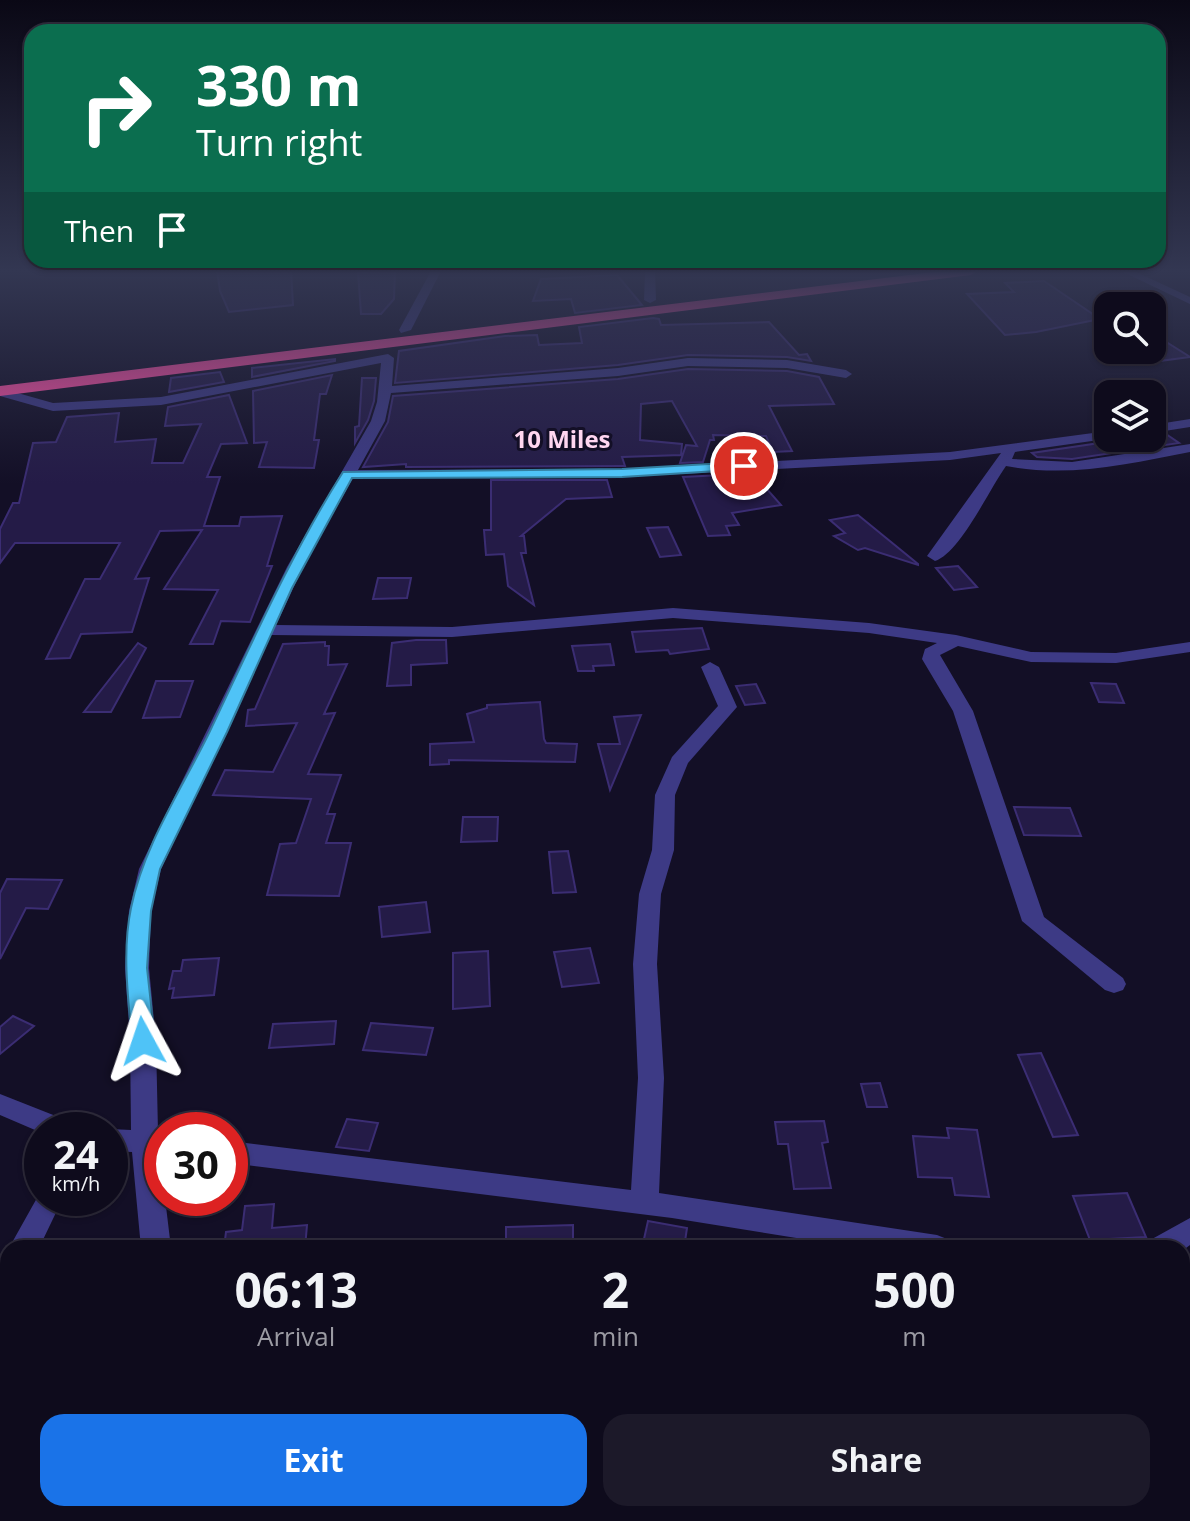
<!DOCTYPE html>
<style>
:root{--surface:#0e0b1c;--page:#1c1929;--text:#f1f3f6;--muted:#9b9ba3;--line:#2e2b3b;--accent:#1a73e8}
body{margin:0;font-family:"Open Sans",sans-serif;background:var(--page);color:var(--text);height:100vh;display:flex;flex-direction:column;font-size:30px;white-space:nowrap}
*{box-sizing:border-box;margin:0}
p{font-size:26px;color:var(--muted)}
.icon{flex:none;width:44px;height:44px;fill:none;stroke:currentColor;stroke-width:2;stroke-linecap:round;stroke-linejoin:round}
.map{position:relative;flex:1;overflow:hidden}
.side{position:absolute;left:0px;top:1240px;width:1190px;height:282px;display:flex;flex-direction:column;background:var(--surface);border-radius:24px 24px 0 0;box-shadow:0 2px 6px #0004,0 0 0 2px var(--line)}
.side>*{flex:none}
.guide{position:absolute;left:24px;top:24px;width:1142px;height:244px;border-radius:24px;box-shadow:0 2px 6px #0004,0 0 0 2px var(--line);background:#0b6e4f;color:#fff;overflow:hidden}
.buttons{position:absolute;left:1094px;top:292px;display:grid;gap:16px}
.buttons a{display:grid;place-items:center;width:72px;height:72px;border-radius:16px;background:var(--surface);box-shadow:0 2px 6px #0004,0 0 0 2px var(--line);font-size:40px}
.speed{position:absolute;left:24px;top:1112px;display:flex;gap:16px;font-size:40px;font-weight:700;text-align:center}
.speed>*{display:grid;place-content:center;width:104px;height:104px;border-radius:50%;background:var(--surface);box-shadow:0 2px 6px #0004,0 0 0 2px var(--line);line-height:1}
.speed small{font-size:20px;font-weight:400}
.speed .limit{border:12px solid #d22;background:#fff;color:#111}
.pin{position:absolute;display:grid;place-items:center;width:68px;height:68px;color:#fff;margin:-34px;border:4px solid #fff;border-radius:50%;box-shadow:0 2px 8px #0007}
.me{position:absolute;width:88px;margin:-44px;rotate:355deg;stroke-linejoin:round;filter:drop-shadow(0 0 6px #0008)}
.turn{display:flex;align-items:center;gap:28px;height:168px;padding:0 40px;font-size:36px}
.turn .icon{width:104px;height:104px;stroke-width:2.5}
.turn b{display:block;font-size:56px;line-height:68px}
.then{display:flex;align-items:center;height:76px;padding:0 40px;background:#0003;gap:16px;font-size:30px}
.eta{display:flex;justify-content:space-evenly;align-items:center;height:136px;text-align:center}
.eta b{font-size:48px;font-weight:700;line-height:56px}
.primary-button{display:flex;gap:16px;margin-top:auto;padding:16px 40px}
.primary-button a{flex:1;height:92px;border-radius:24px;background:var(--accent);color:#fff;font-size:32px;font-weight:700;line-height:92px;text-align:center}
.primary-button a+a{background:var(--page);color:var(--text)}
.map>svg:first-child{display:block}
</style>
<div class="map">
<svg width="1190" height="1521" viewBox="0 0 1190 1521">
<rect width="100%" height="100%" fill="#130f26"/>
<g fill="#241b47" stroke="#3b2d73" stroke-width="2">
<polygon points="217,271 291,271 293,305 229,312 220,291"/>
<polygon points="395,271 394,299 381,314 361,314 358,272"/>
<polygon points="617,275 642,305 575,313 571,299 533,301 541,279"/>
<polygon points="1044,281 1100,319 1036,332 1005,335 967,294 1014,292 1005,283"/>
<polygon points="653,318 659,319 661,325 769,322 799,355 807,354 811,361 787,357 688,355 618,365 395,383 399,351 505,336 537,335 539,345 582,343 579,327"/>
<polygon points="1152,333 1190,357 1152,362"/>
<polygon points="335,359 335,361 252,377 252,368"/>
<polygon points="688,369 787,371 819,377 834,404 769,406 792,451 773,452 766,436 713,435 714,440 710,440 703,462 680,463 686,445 697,446 672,401 641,404 640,440 682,444 681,455 622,457 625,466 622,466 406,467 406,464 363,467 388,422 393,396 618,379"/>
<polygon points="220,372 224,382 169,392 171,378"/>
<polygon points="332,375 326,394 320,394 314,440 319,440 314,468 259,467 267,442 254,443 253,391"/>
<polygon points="362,378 376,378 374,401 368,420 355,443 355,427 359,426"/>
<polygon points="229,395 247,443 221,444 207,477 220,477 204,526 239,526 241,517 282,516 267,566 272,566 250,622 221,621 213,644 190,644 218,590 164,589 202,530 160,531 135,579 149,578 132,632 81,634 70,658 46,659 85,579 100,579 120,543 15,543 0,563 0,529 13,503 19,503 33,443 56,442 67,417 119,413 115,442 156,439 152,463 183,463 201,424 165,426 168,407"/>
<polygon points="1166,434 1179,443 1072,459 1037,457 1032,453 1113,441 1116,438 1152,438"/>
<polygon points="722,475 730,492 766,488 781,505 732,513 739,525 726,526 730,535 708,536 683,477"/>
<polygon points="491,480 607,480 612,497 566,499 521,536 524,536 526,553 521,553 534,605 508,586 504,554 486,555 484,530 491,530"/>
<polygon points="858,515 918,564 918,565 865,548 858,550 834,536 845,533 830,520"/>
<polygon points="668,527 681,555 660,557 647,528"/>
<polygon points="958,566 977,587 954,590 936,568"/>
<polygon points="378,578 411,578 407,598 373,599"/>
<polygon points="702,628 709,649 670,654 668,650 636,652 632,632"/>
<polygon points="416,640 446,640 447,663 411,665 411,685 387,686 392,643"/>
<polygon points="325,642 325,646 329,646 328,665 347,664 324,714 335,713 308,774 341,775 327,814 335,814 326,843 351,843 339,896 267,895 280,844 296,843 311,799 213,795 225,770 273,772 297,723 246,726 248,710 255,709 283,644"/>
<polygon points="138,643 146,648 111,712 84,712"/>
<polygon points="610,644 614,665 593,666 594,671 578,671 572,646"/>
<polygon points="156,681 193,681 180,717 143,718"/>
<polygon points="1091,683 1116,684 1124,703 1099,702"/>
<polygon points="756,684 765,703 745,705 736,686"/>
<polygon points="540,702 544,739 546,743 577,744 575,762 449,760 449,764 430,765 430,744 474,742 467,714 487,708 487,705"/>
<polygon points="641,715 629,745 610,790 598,744 620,744 614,717"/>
<polygon points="1014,807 1070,808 1081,836 1024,835"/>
<polygon points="463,817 498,817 497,841 461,842"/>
<polygon points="568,851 576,892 553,893 549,852"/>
<polygon points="7,879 62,880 48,909 26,908 0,959 0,893"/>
<polygon points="426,902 430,932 382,937 379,907"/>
<polygon points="590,948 599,983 562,987 554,952"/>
<polygon points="488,951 490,1006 453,1009 453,953"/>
<polygon points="219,958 214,995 172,998 174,988 169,989 173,971 181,971 183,960"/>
<polygon points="13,1016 34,1026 0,1054 0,1027"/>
<polygon points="336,1021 334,1044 269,1048 273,1024"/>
<polygon points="371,1023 433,1028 426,1055 363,1050"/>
<polygon points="1041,1053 1078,1135 1053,1137 1018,1055"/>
<polygon points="880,1083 887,1107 867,1107 861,1084"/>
<polygon points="347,1119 378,1123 369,1151 336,1147"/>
<polygon points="824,1121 828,1142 822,1143 831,1188 794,1189 788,1144 778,1144 775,1122"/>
<polygon points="947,1128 977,1130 989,1197 955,1195 952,1178 918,1177 913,1136 949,1138"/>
<polygon points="1127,1193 1146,1237 1090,1240 1073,1196"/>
<polygon points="274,1204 272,1228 307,1225 305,1248 224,1248 226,1232 242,1230 245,1206"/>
<polygon points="648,1221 687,1228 684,1248 642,1248"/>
<polygon points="573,1225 573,1248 506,1248 506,1227"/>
</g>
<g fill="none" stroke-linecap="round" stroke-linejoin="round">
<g fill="#3d3a85" fill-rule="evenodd">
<polygon points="431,271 441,271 411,330 401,333 399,330"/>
<polygon points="645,271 655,271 656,300 650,303 644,300"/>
<polygon points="1121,271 1134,271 1190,297 1190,304"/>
<path d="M388,354L394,358L392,386L618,368L688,358L787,360L846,370L852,374L846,378L787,368L688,366L618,376L391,393L385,421L358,470L622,469L950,452L1108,431V438H1113L1015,452L1012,459L1072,462L1190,444V452C1129,464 1068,478 1006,466C990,488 960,553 935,561L927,556L1001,453L950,460L622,477L353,478L303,567L276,625L452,627L673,608L869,623L956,635L1031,652L1116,653L1190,642V652L1116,663L1031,662L958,646L940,655L973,711L1044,917L1123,978L1126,984L1123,990L1114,993L1105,990L1022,921L953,711L922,659L925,649L937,643L869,633L673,618L452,637L271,635L161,869L151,911L149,968L156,1041L158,1132H162V1198H165L171,1248H141L132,1152L110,1151V1130H107L110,1129L131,1130L130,1041L125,968L129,911L139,869L287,567L371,421L377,402L381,363L161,405L53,411L0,396V388L53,403L161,397Z"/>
<polygon points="1190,419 1190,427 1152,433 1152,425"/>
<polygon points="710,662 719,667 737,707 688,763 675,795 674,850 661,894 657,964 664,1078 659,1193 937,1235 947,1239 952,1248 859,1248 672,1218 230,1163 230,1141 631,1190 638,1078 633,964 639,894 652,850 655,795 672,757 718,706 701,667"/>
<polygon points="0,1094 71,1122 74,1130 42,1130 42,1133 0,1115"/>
<polygon points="42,1189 42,1198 63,1198 39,1248 9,1248"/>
<polygon points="1190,1218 1190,1245 1182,1251 1182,1248 1147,1248 1152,1239"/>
<polygon points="8,1267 8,1304 0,1307 0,1270"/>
<rect x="166" y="1514" width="34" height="7"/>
<polygon points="911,1514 945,1514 946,1521 912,1521"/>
</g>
<polygon fill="#ff4fa3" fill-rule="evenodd" points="942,271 977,271 971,275 0,396 0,386"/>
</g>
<linearGradient id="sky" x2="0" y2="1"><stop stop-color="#0a0815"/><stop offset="0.56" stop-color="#333752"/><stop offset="1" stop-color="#333752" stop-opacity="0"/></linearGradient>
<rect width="1190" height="484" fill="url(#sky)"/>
<path fill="#4fc3f7" stroke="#337fa1" stroke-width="2" d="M744,462L749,463V469L622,477L352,478L292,588L227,732L160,869L151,911L147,968L155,1041L151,1047L143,1049L135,1047L132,1041C128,997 122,951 131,908C144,844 182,789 210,731C252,643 291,554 343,472L622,469Z"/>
<g text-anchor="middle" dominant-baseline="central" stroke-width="6" stroke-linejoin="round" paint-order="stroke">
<g font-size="24" font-weight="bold" fill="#ffd6f0" stroke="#130f26">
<text x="562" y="438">10 Miles</text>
</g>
</g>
</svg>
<div class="buttons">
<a><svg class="icon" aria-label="search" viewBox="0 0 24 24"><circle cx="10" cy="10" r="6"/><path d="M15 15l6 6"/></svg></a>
<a><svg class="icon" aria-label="layers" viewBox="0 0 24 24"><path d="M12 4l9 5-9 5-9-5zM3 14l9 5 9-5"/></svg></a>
</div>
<div class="speed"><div>24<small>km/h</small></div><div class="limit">30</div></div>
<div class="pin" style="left:744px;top:466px;background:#d93025"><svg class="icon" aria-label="arrive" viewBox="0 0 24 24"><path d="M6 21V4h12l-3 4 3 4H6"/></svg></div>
<svg class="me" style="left:143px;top:1041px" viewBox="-20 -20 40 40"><path d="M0-17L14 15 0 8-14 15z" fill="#4fc3f7" stroke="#fff" stroke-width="4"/></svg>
<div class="guide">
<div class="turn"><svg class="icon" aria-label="right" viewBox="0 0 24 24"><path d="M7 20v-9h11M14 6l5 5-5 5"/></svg><div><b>330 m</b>Turn right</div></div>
<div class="then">Then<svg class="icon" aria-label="arrive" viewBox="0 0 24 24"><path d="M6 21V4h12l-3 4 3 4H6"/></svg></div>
</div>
<section class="side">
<div class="eta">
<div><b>06:13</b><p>Arrival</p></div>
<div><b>2</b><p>min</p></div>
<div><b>500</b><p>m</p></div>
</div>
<div class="primary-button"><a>Exit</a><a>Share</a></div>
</section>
</div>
